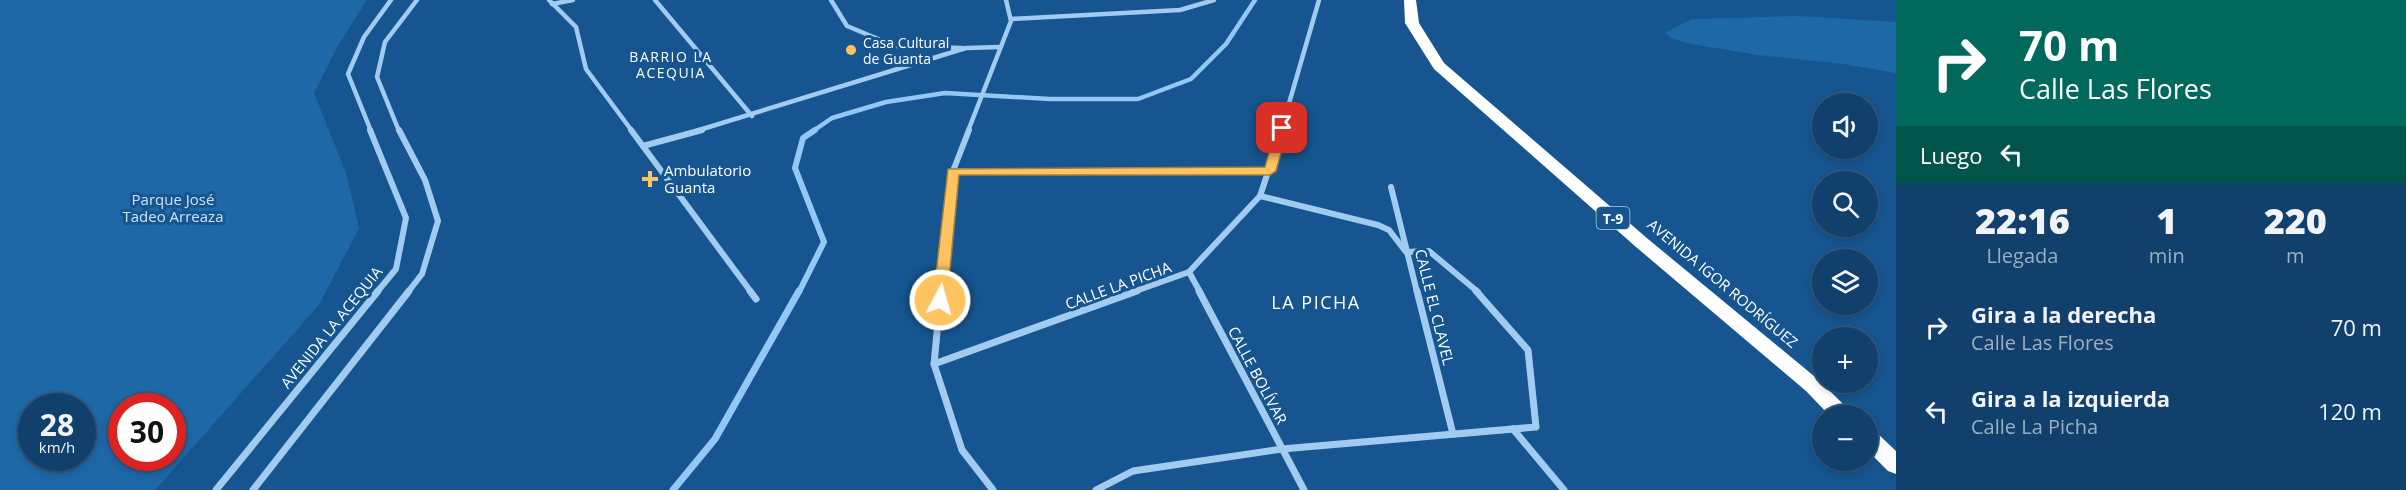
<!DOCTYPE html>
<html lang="es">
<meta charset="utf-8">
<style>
:root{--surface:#10406b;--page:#1e4b73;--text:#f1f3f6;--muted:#9cafc1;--line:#30597e}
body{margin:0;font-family:"Open Sans",sans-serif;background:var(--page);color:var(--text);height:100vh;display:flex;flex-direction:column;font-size:22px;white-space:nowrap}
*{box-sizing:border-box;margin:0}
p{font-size:20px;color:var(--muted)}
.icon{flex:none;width:33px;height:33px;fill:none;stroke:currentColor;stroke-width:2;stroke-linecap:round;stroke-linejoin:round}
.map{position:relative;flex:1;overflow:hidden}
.side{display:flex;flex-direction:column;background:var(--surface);width:510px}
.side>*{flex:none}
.hud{background:#00695c;color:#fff;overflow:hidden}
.fabs{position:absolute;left:1812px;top:93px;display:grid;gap:12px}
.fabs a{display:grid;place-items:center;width:66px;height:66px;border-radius:50%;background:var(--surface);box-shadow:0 3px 9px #0003,0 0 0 2px var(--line);font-size:30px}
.speed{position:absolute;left:18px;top:393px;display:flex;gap:12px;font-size:30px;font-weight:700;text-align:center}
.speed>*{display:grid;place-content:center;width:78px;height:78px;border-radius:50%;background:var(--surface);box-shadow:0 3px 9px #0003,0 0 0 2px var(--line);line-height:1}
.speed small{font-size:15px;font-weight:400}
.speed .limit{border:9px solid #d22;background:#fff;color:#111}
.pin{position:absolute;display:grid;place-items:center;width:51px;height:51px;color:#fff;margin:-26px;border-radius:12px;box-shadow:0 3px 9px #0006}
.me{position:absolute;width:66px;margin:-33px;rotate:6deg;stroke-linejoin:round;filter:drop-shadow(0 0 4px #0008)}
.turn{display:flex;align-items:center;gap:21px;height:126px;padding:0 24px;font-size:27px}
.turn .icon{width:78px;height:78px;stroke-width:2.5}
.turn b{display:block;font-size:42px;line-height:51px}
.then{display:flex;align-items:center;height:57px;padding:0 24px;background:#0003;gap:12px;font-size:22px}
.eta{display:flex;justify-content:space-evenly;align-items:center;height:102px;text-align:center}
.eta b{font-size:36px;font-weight:800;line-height:42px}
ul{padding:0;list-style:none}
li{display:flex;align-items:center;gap:18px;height:84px;padding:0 24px}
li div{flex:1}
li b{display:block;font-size:22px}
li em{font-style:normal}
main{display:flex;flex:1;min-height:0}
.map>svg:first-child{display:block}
</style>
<main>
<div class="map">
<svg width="1896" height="490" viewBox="0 0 1896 490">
<rect width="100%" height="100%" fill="#16558f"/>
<g fill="#1e68a8" fill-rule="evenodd">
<path d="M0,0H367L336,49L314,93L346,173L359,228L319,305L155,490H0ZM32,406H82V458H32ZM122,406H172V458H122Z"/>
<polygon points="1799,16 1896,22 1896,73 1843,64 1758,55 1691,44 1673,39 1665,33 1692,19"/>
</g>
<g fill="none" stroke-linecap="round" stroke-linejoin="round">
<polyline stroke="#93c8f3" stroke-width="4.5" points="813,131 832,118 886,102 945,93 1050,99 1138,99 1191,79 1226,44 1255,0"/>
<polyline stroke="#93c8f3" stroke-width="6" points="799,292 824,242 795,168 803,138 815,130"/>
<polyline stroke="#93c8f3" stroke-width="7" points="673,490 715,439 799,291"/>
<g stroke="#a1ccf0" stroke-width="4.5">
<polyline points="549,0 576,27 586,69 632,131"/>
<polyline points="655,0 752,116"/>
<polyline points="831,0 847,26 895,46 962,48"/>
<polyline points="552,4 573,0"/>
<polyline points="1011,19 1180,10 1214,0"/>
<polyline points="371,131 348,74 364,37 391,0"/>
<polyline points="399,131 377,77 385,42 417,0"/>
<polyline points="696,131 966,48 1001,47"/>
<polyline points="968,131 1011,21 1006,0"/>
<polyline points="1281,131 1319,0"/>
</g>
<g stroke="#a1ccf0" stroke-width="6">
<polyline points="370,130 406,218 396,269 377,292"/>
<polyline points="399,130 425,180 438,221 422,274 408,292"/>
<polyline points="631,130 751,292"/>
<polyline points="643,146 702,130"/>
<polyline points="953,171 1270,171"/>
<polyline points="1391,187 1417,292"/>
<polyline points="1260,196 1378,225 1389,230 1406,252 1429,251 1478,292"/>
<polyline points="1189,272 1200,292"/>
<polyline points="941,292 953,171 969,130"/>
<polyline points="1133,292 1189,272 1260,196 1282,130"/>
</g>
<g stroke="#a1ccf0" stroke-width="7">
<polyline points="750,291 756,299"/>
<polyline points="941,291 934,364 962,450 993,490"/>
<polyline points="1199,291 1304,490"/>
<polyline points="1417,291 1453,434"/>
<polyline points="934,364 1137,291"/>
<polyline points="1513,429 1564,490"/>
<polyline points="216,490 378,291"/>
<polyline points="253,490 409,291"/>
<polyline points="1096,490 1133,471 1282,449 1536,427 1528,350 1476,291"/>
</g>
<g fill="#fff" fill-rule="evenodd">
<polygon points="1404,0 1416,0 1419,23 1444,63 1648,239 1820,381 1855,416 1830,416 1806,391 1636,247 1434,69 1405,23"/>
<polygon points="1868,429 1876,432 1896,451 1896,474 1888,471 1868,451"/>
</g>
</g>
<polygon fill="#ffc460" stroke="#a67f3e" stroke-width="1.5" points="1282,125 1288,128 1276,171 1270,175 959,175 947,300 940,305 933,300 948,169 1265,167 1276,128"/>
<g fill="#ffc460" stroke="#16558f" stroke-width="2">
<circle cx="851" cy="50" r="6"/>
<path d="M647 170h6v6h6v6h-6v6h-6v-6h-6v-6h6z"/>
</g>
<g text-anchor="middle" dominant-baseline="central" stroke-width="6" stroke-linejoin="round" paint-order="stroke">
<g font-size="14" fill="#fff" stroke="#16558f" text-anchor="start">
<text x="863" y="42">Casa Cultural<tspan x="863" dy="16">de Guanta</tspan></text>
</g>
<g font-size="14" letter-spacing="1.5" fill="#fff" stroke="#16558f">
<text x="671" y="56">BARRIO LA<tspan x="671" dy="16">ACEQUIA</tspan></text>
</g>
<rect fill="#16558f" stroke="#b9ccdd" stroke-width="1.5" x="1596.5" y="207" width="33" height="22" rx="4.5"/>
<g font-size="14" font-weight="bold" fill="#fff">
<text x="1613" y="218">T-9</text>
</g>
<g font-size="15" fill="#fff" stroke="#16558f" text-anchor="start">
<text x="664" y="170">Ambulatorio<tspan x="664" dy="17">Guanta</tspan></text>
</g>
<g font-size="15" fill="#c8e4fb" stroke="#16558f">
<text x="173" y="199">Parque José<tspan x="173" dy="17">Tadeo Arreaza</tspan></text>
</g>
<g font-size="15" fill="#fff" stroke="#16558f">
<text transform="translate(1723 283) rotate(40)">AVENIDA IGOR RODRÍGUEZ</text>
<text transform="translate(1118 285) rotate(-20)">CALLE LA PICHA</text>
<text transform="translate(1435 307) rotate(76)">CALLE EL CLAVEL</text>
<text transform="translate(331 327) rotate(-51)">AVENIDA LA ACEQUIA</text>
<text transform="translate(1258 375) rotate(62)">CALLE BOLÍVAR</text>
</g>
<g font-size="18" letter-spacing="1.5" fill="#fff" stroke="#16558f">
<text x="1316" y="302">LA PICHA</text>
</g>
</g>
</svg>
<div class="fabs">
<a><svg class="icon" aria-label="sound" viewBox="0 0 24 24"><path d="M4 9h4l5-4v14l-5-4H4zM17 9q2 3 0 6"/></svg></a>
<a><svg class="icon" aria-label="search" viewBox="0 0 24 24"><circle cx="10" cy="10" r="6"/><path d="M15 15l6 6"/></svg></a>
<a><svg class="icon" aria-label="layers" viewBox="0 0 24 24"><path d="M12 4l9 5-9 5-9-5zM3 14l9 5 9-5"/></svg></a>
<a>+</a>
<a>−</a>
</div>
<div class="speed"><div>28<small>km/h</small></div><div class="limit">30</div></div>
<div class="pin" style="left:1282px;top:128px;background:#d93025"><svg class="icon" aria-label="arrive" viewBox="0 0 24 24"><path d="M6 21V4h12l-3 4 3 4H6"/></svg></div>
<svg class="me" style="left:940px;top:300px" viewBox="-20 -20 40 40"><circle r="17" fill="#ffc460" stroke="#fff" stroke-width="3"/><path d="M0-11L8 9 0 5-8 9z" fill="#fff"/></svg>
</div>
<section class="side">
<div class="hud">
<div class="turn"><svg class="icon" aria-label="right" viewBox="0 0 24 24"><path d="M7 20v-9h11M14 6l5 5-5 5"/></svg><div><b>70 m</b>Calle Las Flores</div></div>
<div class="then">Luego<svg class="icon" aria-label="left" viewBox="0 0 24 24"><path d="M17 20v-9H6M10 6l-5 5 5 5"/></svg></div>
</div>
<div class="eta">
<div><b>22:16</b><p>Llegada</p></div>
<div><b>1</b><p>min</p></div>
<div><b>220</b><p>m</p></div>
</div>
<ul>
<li><svg class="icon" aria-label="right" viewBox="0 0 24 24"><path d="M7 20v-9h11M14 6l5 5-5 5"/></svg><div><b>Gira a la derecha</b><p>Calle Las Flores</p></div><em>70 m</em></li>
<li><svg class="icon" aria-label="left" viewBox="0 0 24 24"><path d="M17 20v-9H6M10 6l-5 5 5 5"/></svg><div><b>Gira a la izquierda</b><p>Calle La Picha</p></div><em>120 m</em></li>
</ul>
</section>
</main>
